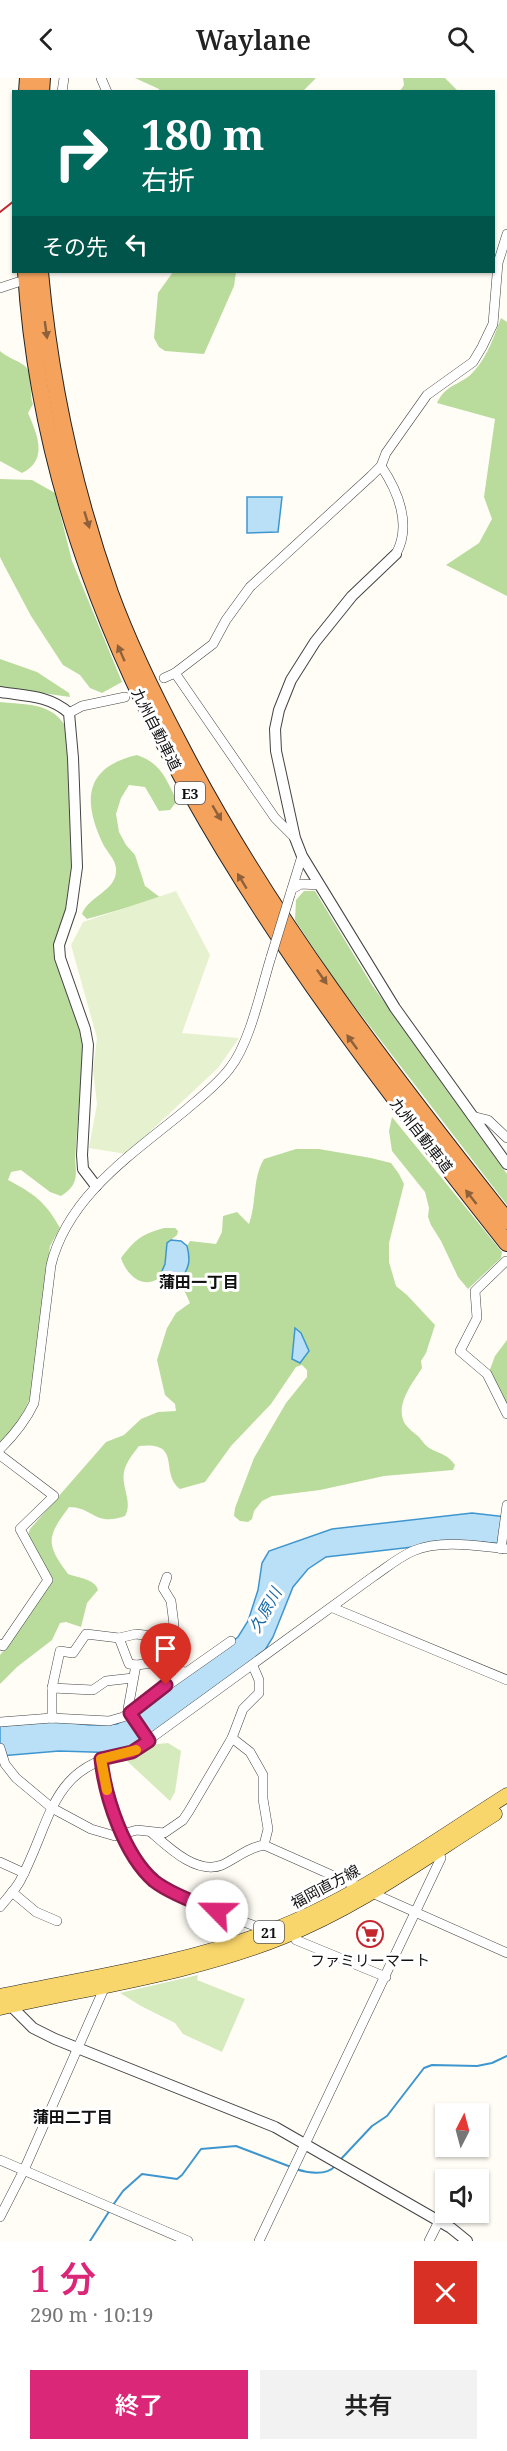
<!DOCTYPE html>
<html lang="ja">
<meta charset="utf-8">
<style>
:root{--surface:#fff;--page:#f2f2f2;--text:#222;--muted:#767676;--accent:#db2777}
body{margin:0;font-family:"Noto Serif","Noto Sans JP",serif;background:var(--page);color:var(--text);height:100vh;display:flex;flex-direction:column;font-size:22px;white-space:nowrap}
*{box-sizing:border-box;margin:0}
p{font-size:20px;color:var(--muted)}
.icon{flex:none;width:33px;height:33px;fill:none;stroke:currentColor;stroke-width:2;stroke-linecap:round;stroke-linejoin:round}
.map{position:relative;height:2163px;overflow:hidden}
.side{display:flex;flex-direction:column;background:var(--surface);flex:1}
.side>*{flex:none}
.top-card{position:absolute;left:12px;top:12px;width:483px;height:183px;border-radius:0px;box-shadow:0 2px 4px #0004;background:#00695c;color:#fff;overflow:hidden}
.needle{width:39px;rotate:6deg}
.fabs{position:absolute;left:435px;top:2025px;display:grid;gap:12px}
.fabs a{display:grid;place-items:center;width:54px;height:54px;border-radius:0px;background:var(--surface);box-shadow:0 2px 4px #0004;font-size:30px}
.pin{position:absolute;display:grid;place-items:center;width:51px;height:51px;color:#fff;margin:-62px -26px;border-radius:50% 50% 50% 0;rotate:-45deg;box-shadow:0 0 6px #0007}
.pin .icon{rotate:45deg}
.me{position:absolute;width:66px;margin:-33px;rotate:293deg;stroke-linejoin:round;filter:drop-shadow(0 0 4px #0008)}
.turn{display:flex;align-items:center;gap:21px;height:126px;padding:0 30px;font-size:27px}
.turn .icon{width:78px;height:78px;stroke-width:2.5}
.turn b{display:block;font-size:42px;line-height:51px}
.then{display:flex;align-items:center;height:57px;padding:0 30px;background:#0003;gap:12px;font-size:22px}
.round{display:grid;place-items:center;flex:none;width:63px;height:63px;border-radius:0px;background:var(--page)}
.headline{display:flex;align-items:center;justify-content:space-between;height:102px;padding:0 30px}
h1{font-size:36px;font-weight:600;line-height:45px;color:var(--accent)}
.cta{display:flex;gap:12px;margin-top:auto;padding:12px 30px}
.cta a{flex:1;height:69px;border-radius:0px;background:var(--accent);color:#fff;font-size:24px;font-weight:600;line-height:69px;text-align:center}
.cta a+a{background:var(--page);color:var(--text)}
header{display:flex;justify-content:space-between;align-items:center;height:78px;padding:0 30px;background:var(--surface);font-size:27px;font-weight:600}
.map>svg:first-child{display:block}
</style>
<header><svg class="icon" aria-label="back" viewBox="0 0 24 24"><path d="M15 5l-7 7 7 7"/></svg>Waylane<svg class="icon" aria-label="search" viewBox="0 0 24 24"><circle cx="10" cy="10" r="6"/><path d="M15 15l6 6"/></svg></header>
<div class="map">
<svg width="507" height="2163" viewBox="0 0 507 2163">
<rect width="100%" height="100%" fill="#fffdf5"/>
<g fill="#d5ebbd">
<polygon points="168,1665 181,1673 175,1714 170,1723 127,1683 157,1666"/>
<polygon points="198,1897 197,1902 245,1921 222,1974 183,1956 175,1945 141,1928 120,1915"/>
</g>
<g fill="#b9dc9c">
<polygon points="135,0 316,0 302,14 159,13 159,11"/>
<polygon points="403,0 445,0 458,13 400,13 404,7"/>
<polygon points="173,194 236,194 234,208 204,276 165,273 159,269 154,260 158,215"/>
<path d="M501,240L507,244V518L446,487L479,465L492,441L484,419L495,341L437,325C446,305 463,307 475,292C488,277 494,258 501,240Z"/>
<path d="M0,273C8,280 17,282 25,288C33,295 29,316 33,326L28,335C37,356 49,382 22,395L0,383Z"/>
<polygon points="0,401 32,402 55,415 72,483 122,604 102,615 90,610 80,597 63,587 31,538 5,489 0,479"/>
<polygon points="0,581 37,594 69,615 70,619 0,609"/>
<path d="M0,624C27,627 53,624 67,651L72,799L64,840L58,855L84,956L75,1081C77,1099 77,1108 61,1118L50,1114L21,1092L11,1094L8,1102C34,1116 45,1123 60,1150L50,1168L31,1317C24,1336 15,1351 0,1365Z"/>
<path d="M137,677C161,685 166,701 177,723L170,732L159,733L145,709L129,707L121,720L116,736L119,754L126,767L135,777L145,808L161,820L87,841L82,836C89,817 118,813 116,790C115,781 107,774 103,766C82,722 85,689 137,677Z"/>
<polygon points="304,813 315,813 372,907 507,1096 507,1127 336,904 295,842 296,822"/>
<polygon points="392,1039 502,1174 501,1180 468,1211 458,1199 441,1163 431,1147 428,1139 429,1130 425,1114 392,1073 389,1053"/>
<path d="M296,1071H319L371,1080L391,1085L399,1096L404,1106L389,1165V1184L396,1208L407,1217L435,1247L426,1275L421,1283L422,1290C413,1305 394,1327 405,1346C409,1351 414,1355 419,1359C423,1364 427,1370 433,1372C443,1377 448,1377 455,1387L453,1392L384,1398L320,1412L272,1418L262,1423L254,1433L252,1441L248,1444L240,1443L234,1438L235,1430L254,1380L286,1325L307,1299V1292L302,1287L296,1289L271,1326L231,1368L205,1404L180,1411C159,1394 183,1363 139,1368C133,1376 126,1384 124,1394C121,1409 133,1424 125,1438C95,1449 93,1429 69,1429C47,1459 45,1465 68,1496C79,1500 95,1501 98,1512L87,1525L81,1549L66,1544L60,1545L52,1562L17,1589L0,1606V1577L13,1561L50,1498L28,1457L30,1451L106,1364L124,1357L141,1341L158,1334L176,1333L175,1326L165,1317L157,1282L167,1250L176,1235L190,1225L180,1203C189,1190 191,1183 187,1168L190,1163L216,1166L222,1154L223,1138L237,1134L249,1146C257,1124 252,1101 264,1081Z"/>
<path d="M164,1150H175L178,1153L177,1157L167,1165L165,1186L159,1200C142,1212 126,1196 121,1180C136,1161 140,1157 164,1150Z"/>
<polygon points="507,1262 507,1327 489,1294 495,1278"/>
</g>
<polygon fill="#e6f2cf" points="176,813 210,877 182,955 239,960 218,990 126,1076 89,1070 97,1026 93,992 97,960 71,867 83,844"/>
<g fill="#b9e0f7" stroke="#3f96cf" stroke-width="1.5">
<polygon points="247,419 282,419 278,454 247,455"/>
<path d="M171,1162L181,1163L187,1168C191,1183 189,1190 180,1203L159,1200L165,1186L167,1165Z"/>
<polygon points="295,1250 301,1255 309,1273 300,1285 292,1281"/>
<polygon points="472,1435 507,1439 507,1466 465,1463 326,1479 308,1491 293,1509 273,1559 265,1572 159,1654 123,1675 59,1673 0,1678 0,1648 60,1643 89,1647 117,1646 140,1632 238,1559 248,1543 258,1512 262,1485 269,1473 332,1451"/>
</g>
<g fill="none" stroke-linecap="round" stroke-linejoin="round">
<g stroke="#3f96cf" stroke-width="2">
<polyline points="341,2081 372,2048 387,2038 424,1990 432,1987 477,1988 492,1985 507,1978"/>
<path d="M296,2091C307,2095 327,2098 335,2088"/>
<polyline points="113,2127 123,2113 142,2096 177,2101 182,2097 201,2071 236,2068 291,2089"/>
<polyline points="90,2163 110,2132"/>
</g>
<defs>
<g id="minor">
<polyline points="101,0 107,14"/>
<polyline points="62,14 64,0"/>
<polyline points="0,210 18,204"/>
<path d="M381,388C398,413 412,447 396,476"/>
<polyline points="175,595 275,740 295,760"/>
<polyline points="164,600 175,595 213,566 226,542 250,509 371,398 381,388 386,375 427,317 473,284 482,269 493,246 498,185 507,156"/>
<polyline points="69,635 82,628 125,619"/>
<polyline points="292,811 301,806 320,807"/>
<polyline points="290,817 302,778"/>
<polyline points="472,1038 488,1042 507,1060"/>
<polyline points="506,1183 475,1213 477,1240 460,1273 487,1296 507,1336"/>
<path d="M0,1371C14,1357 25,1344 34,1325L51,1187C68,1117 135,1074 187,1031C202,1018 218,1006 230,990C250,965 261,911 271,879"/>
<polyline points="0,1377 54,1418 20,1451 48,1502 3,1568 0,1566"/>
<polyline points="501,1471 507,1427"/>
<polyline points="333,1530 507,1602"/>
<polyline points="160,1559 174,1547 171,1523 163,1510 167,1499"/>
<polyline points="119,1560 136,1556 160,1559 154,1585"/>
<polyline points="136,1587 154,1585 185,1594"/>
<polyline points="52,1610 93,1612 106,1603 133,1600"/>
<polyline points="52,1640 52,1610 60,1573 73,1575 86,1556 119,1560 129,1586 136,1587 128,1631 149,1663"/>
<polyline points="0,1644 52,1640 109,1643 123,1639 231,1563"/>
<polyline points="232,1660 250,1674 263,1697 263,1721 268,1751 264,1767"/>
<polyline points="0,1670 5,1686 16,1700 52,1730 91,1751 115,1758 137,1752 164,1755 183,1742 189,1733 232,1660 243,1631 259,1615 259,1602 253,1588"/>
<path d="M101,1681C103,1699 109,1716 114,1734C120,1753 127,1772 139,1788C164,1820 232,1839 269,1853"/>
<path d="M152,1755C169,1770 197,1797 222,1787C237,1780 247,1770 264,1767L507,1875"/>
<polyline points="0,1784 24,1795"/>
<polyline points="12,1814 36,1834 57,1843"/>
<path d="M0,1829C7,1820 15,1812 20,1803C53,1741 49,1687 132,1674L374,1498C386,1490 399,1479 413,1473C442,1461 477,1468 507,1471"/>
<polyline points="292,1855 296,1862 386,1899"/>
<polyline points="0,2082 188,2163"/>
<polyline points="0,2139 24,2092 106,1906"/>
<polyline points="259,2163 441,1780 437,1773"/>
<polyline points="429,2163 439,2143"/>
</g>
<g id="tertiary">
<polyline points="396,476 352,518 315,564 291,602 279,632 275,651 276,673 295,760 302,778 395,930 507,1086"/>
<path d="M0,614C25,618 49,617 69,635L73,680L77,789L71,832L59,867L60,880L85,951L88,967L82,1077L83,1091L96,1108"/>
<polyline points="7,1924 33,1950 55,1961 275,2049 451,2150 467,2163"/>
</g>
<g id="primary">
<path d="M0,1918C87,1900 187,1885 270,1853C355,1821 431,1765 507,1717"/>
<path d="M0,1930C93,1909 194,1895 283,1859C359,1829 426,1779 495,1736"/>
</g>
<g id="motorway">
<polyline points="27,14 28,0"/>
<polyline points="41,14 42,0"/>
<path d="M26,194C50,574 280,877 507,1165"/>
<path d="M40,194C50,304 73,410 110,515C129,567 154,618 180,667C269,839 387,991 507,1143"/>
</g>
</defs>
<use href="#minor" stroke="#444" stroke-width="10"/>
<use href="#tertiary" stroke="#444" stroke-width="12"/>
<use href="#primary" stroke="#222" stroke-width="15"/>
<use href="#motorway" stroke="#222" stroke-width="18"/>
<use href="#minor" stroke="#fff" stroke-width="9"/>
<use href="#tertiary" stroke="#fff" stroke-width="10"/>
<use href="#primary" stroke="#f9d66b" stroke-width="14"/>
<use href="#motorway" stroke="#f5a25d" stroke-width="16"/>
<polyline stroke="#c4262e" stroke-width="2" points="0,134 14,123"/>
<defs>
<polyline id="minor-bridge" points="271,879 290,817"/>
</defs>
<use href="#minor-bridge" stroke="#444" stroke-width="10" stroke-linecap="butt"/>
<use href="#minor-bridge" stroke="#fff" stroke-width="9"/>
</g>
<defs><path id="oneway-solid" d="M-6-.8H1V-3.2L6.5 0L1 3.2V.8H-6Z" transform="scale(1.5)"/></defs>
<g fill="#8e613b">
<use href="#oneway-solid" transform="translate(46 252) rotate(82)"/>
<use href="#oneway-solid" transform="translate(87 442) rotate(73)"/>
<use href="#oneway-solid" transform="translate(121 575) rotate(-114)"/>
<use href="#oneway-solid" transform="translate(217 735) rotate(59)"/>
<use href="#oneway-solid" transform="translate(242 803) rotate(-121)"/>
<use href="#oneway-solid" transform="translate(322 899) rotate(55)"/>
<use href="#oneway-solid" transform="translate(352 964) rotate(-126)"/>
<use href="#oneway-solid" transform="translate(471 1119) rotate(-128)"/>
</g>
<g fill="none" stroke-linecap="round" stroke-linejoin="round">
<defs>
<path id="route" d="M166,1607L130,1635L149,1663L132,1674L101,1681C105,1719 124,1777 154,1803C169,1815 198,1826 217,1833"/>
</defs>
<use href="#route" stroke="#8e194d" stroke-width="15"/>
<use href="#route" stroke="#db2777" stroke-width="10"/>
<polyline stroke="#f59e0b" stroke-width="10" points="107,1712 101,1681 136,1672"/>
</g>
<defs>
<symbol id="supermarket-ring" viewBox="-11 -11 22 22"><circle r="9.5" fill="#fff" stroke="#c4262e" stroke-width="1.5"/><path d="M-6-5.5h2.5l.6 2H6L4.5 2H-2.5L-4.4-4H-6ZM-1.5 3.2a1.3 1.3 0 1 0 .1 0ZM3 3.2a1.3 1.3 0 1 0 .1 0Z" fill="#c4262e"/></symbol>
</defs>
<g fill-rule="evenodd">
<use href="#supermarket-ring" x="355" y="1841" width="30" height="30"/>
</g>
<g text-anchor="middle" dominant-baseline="central" stroke-width="6" stroke-linejoin="round" paint-order="stroke">
<g fill="#fff" stroke="#585858" stroke-width="1.5">
<rect x="175" y="704" width="30" height="22" rx="4.5"/>
<rect x="254" y="1843" width="30" height="22" rx="4.5"/>
</g>
<g font-size="14" font-weight="bold" fill="#111">
<text x="190" y="715">E3</text>
<text x="269" y="1854">21</text>
</g>
<g font-size="15" fill="#111" stroke="#fff">
<text transform="translate(157 651) rotate(63)">九州自動車道</text>
<text transform="translate(422 1057) rotate(52)">九州自動車道</text>
<text transform="translate(325 1808) rotate(-28)">福岡直方線</text>
</g>
<g font-size="15" fill="#111" stroke="#fff">
<text x="370" y="1882">ファミリーマート</text>
</g>
<g font-size="16" font-weight="bold" fill="#111" stroke="#fff">
<text x="199" y="1204">蒲田一丁目</text>
<text x="73" y="2039">蒲田二丁目</text>
</g>
<g font-size="16" font-style="italic" fill="#1768a6" stroke="#fff">
<text transform="translate(265 1532) rotate(-61)">久原川</text>
</g>
</g>
</svg>
<div class="fabs">
<a><svg class="needle" viewBox="-14 -14 28 28"><path d="M0-13l5 13h-10z" fill="#e53935"/><path d="M0 13l5-13h-10z" fill="#767676"/></svg></a>
<a><svg class="icon" aria-label="sound" viewBox="0 0 24 24"><path d="M4 9h4l5-4v14l-5-4H4zM17 9q2 3 0 6"/></svg></a>
</div>
<div class="pin" style="left:166px;top:1607px;background:#d93025"><svg class="icon" aria-label="arrive" viewBox="0 0 24 24"><path d="M6 21V4h12l-3 4 3 4H6"/></svg></div>
<svg class="me" style="left:217px;top:1833px" viewBox="-20 -20 40 40"><circle r="19" fill="#fff"/><path d="M0-13L10 11 0 6-10 11z" fill="#db2777"/></svg>
<div class="top-card">
<div class="turn"><svg class="icon" aria-label="right" viewBox="0 0 24 24"><path d="M7 20v-9h11M14 6l5 5-5 5"/></svg><div><b>180 m</b>右折</div></div>
<div class="then">その先<svg class="icon" aria-label="left" viewBox="0 0 24 24"><path d="M17 20v-9H6M10 6l-5 5 5 5"/></svg></div>
</div>
</div>
<section class="side">
<div class="headline"><div><h1>1 分</h1><p>290 m · 10:19</p></div><a class="round" style="background:#d93025;color:#fff"><svg class="icon" aria-label="close" viewBox="0 0 24 24"><path d="M6 6l12 12M18 6L6 18"/></svg></a></div>
<div class="cta"><a>終了</a><a>共有</a></div>
</section>
